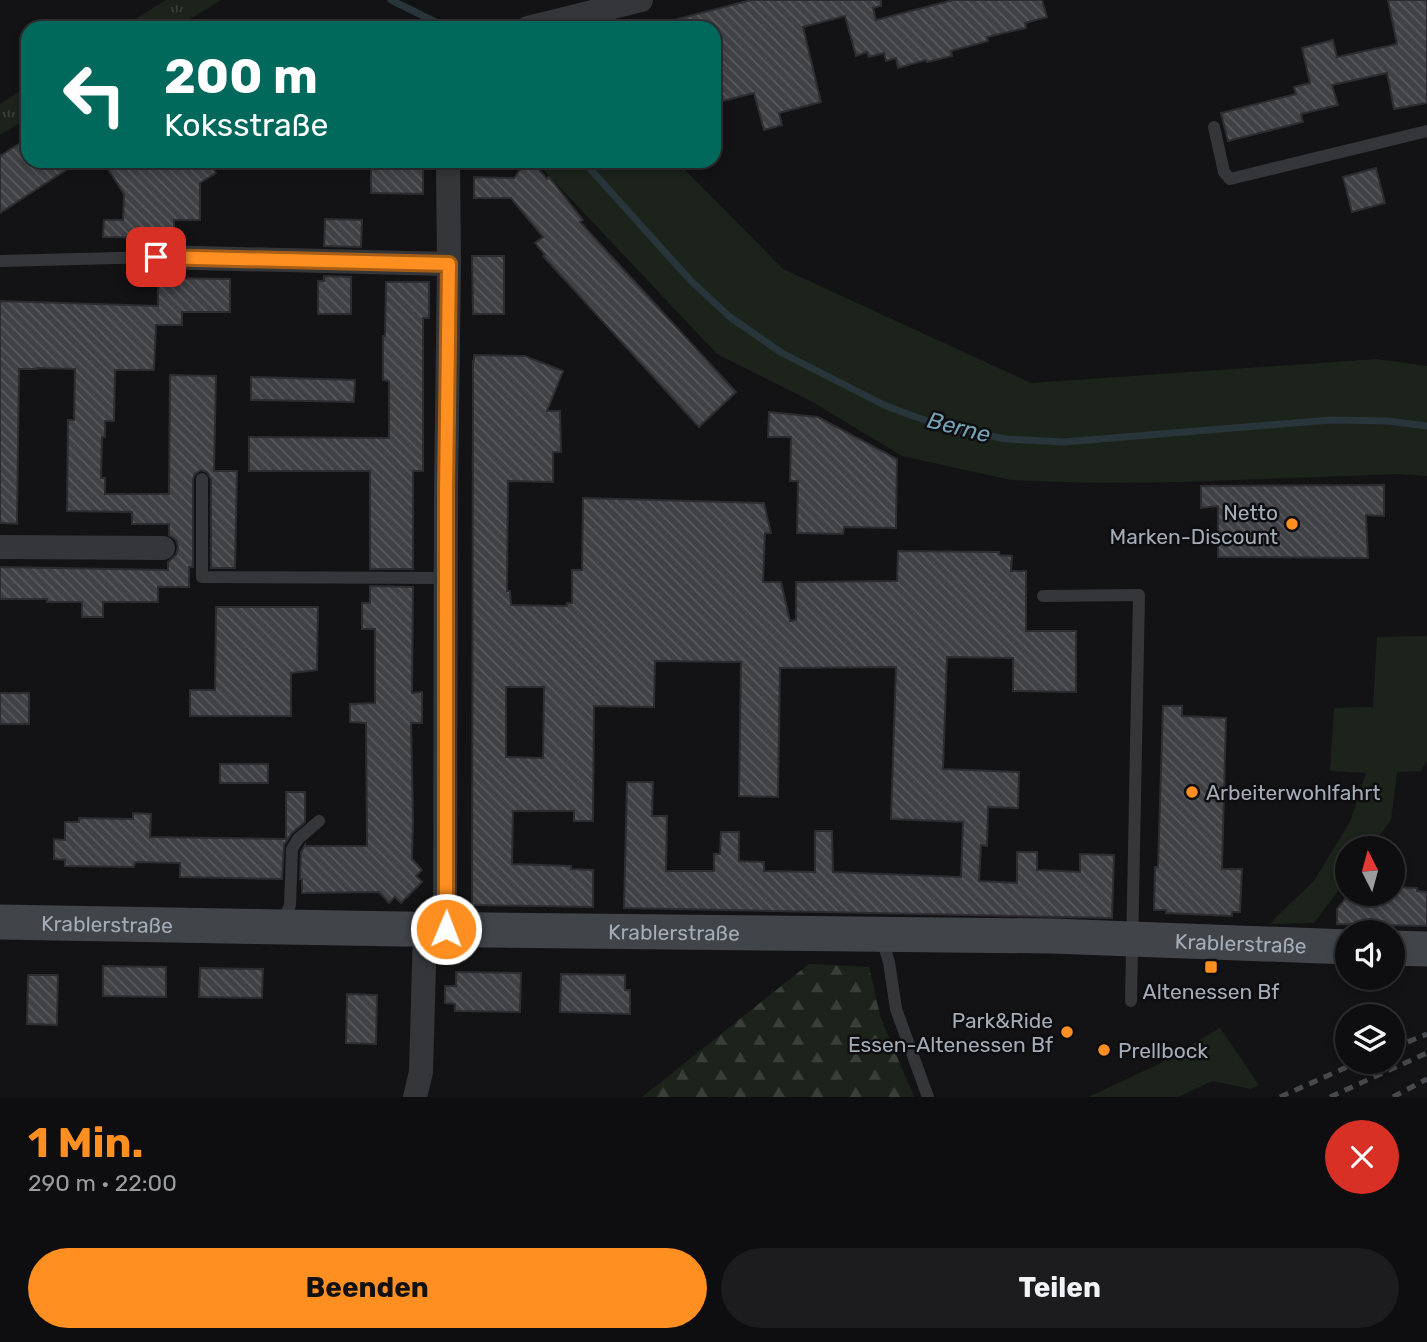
<!DOCTYPE html>
<html lang="de">
<meta charset="utf-8">
<style>
:root{--surface:#0e0e10;--page:#1c1c1e;--text:#f1f3f6;--muted:#9b9c9f;--line:#2e2e30;--accent:#ff8f21}
body{margin:0;font-family:Rubik,sans-serif;background:var(--page);color:var(--text);height:100vh;display:flex;flex-direction:column;font-size:26px;white-space:nowrap}
*{box-sizing:border-box;margin:0}
p{font-size:23px;color:var(--muted)}
.icon{flex:none;width:38px;height:38px;fill:none;stroke:currentColor;stroke-width:2;stroke-linecap:round;stroke-linejoin:round}
.map{position:relative;height:1097px;overflow:hidden}
.details{display:flex;flex-direction:column;background:var(--surface);flex:1}
.details>*{flex:none}
.banner{position:absolute;left:21px;top:21px;width:700px;height:147px;border-radius:21px;box-shadow:0 4px 10px #0003,0 0 0 2px var(--line);background:#00695c;color:#fff;overflow:hidden}
.needle{width:46px;rotate:354deg}
.tools{position:absolute;left:1335px;top:836px;display:grid;gap:14px}
.tools a{display:grid;place-items:center;width:70px;height:70px;border-radius:50%;background:var(--surface);box-shadow:0 4px 10px #0003,0 0 0 2px var(--line);font-size:35px}
.pin{position:absolute;display:grid;place-items:center;width:60px;height:60px;color:#fff;margin:-30px;border-radius:14px;box-shadow:0 4px 10px #0006}
.me{position:absolute;width:77px;margin:-38px;rotate:1deg;stroke-linejoin:round;filter:drop-shadow(0 0 5px #0008)}
.turn{display:flex;align-items:center;gap:24px;height:147px;padding:0 28px;font-size:32px}
.turn .icon{width:91px;height:91px;stroke-width:2.5}
.turn b{display:block;font-size:49px;line-height:60px}
.round{display:grid;place-items:center;flex:none;width:74px;height:74px;border-radius:37px;background:var(--page)}
.head{display:flex;align-items:center;justify-content:space-between;height:119px;padding:0 28px}
h1{font-size:42px;font-weight:700;line-height:52px;color:var(--accent)}
.button{display:flex;gap:14px;margin-top:auto;padding:14px 28px}
.button a{flex:1;height:80px;border-radius:42px;background:var(--accent);color:#111;font-size:28px;font-weight:700;line-height:80px;text-align:center}
.button a+a{background:var(--page);color:var(--text)}
.map>svg:first-child{display:block}
</style>
<div class="map">
<svg width="1427" height="1097" viewBox="0 0 1427 1097">
<defs>
<pattern id="forest-firs" width="22" height="20" patternUnits="userSpaceOnUse" patternTransform="scale(1.75)"><rect width="22" height="20" fill="#1b231b"/><path d="M5 1l3.5 6h-7zM16 11l3.5 6h-7z" fill="#39403a"/></pattern>
<pattern id="park-tufts" width="24" height="20" patternUnits="userSpaceOnUse" patternTransform="scale(1.75)"><rect width="24" height="20" fill="#1b231b"/><path d="M3 7l-1-3M5 7V3M7 7l1-3M15 17l-1-3M17 17v-4M19 17l1-3" fill="none" stroke="#39403a"/></pattern>
<pattern id="building-back-hatch" width="6" height="6" patternUnits="userSpaceOnUse" patternTransform="scale(1.75)"><rect width="6" height="6" fill="#3f4145"/><path d="M-1 5l2 2M0 0l6 6M5-1l2 2" fill="none" stroke="#585a5e"/></pattern>
</defs>
<rect width="100%" height="100%" fill="#131315"/>
<g fill="#1b231b">
<polygon points="535,161 676,161 783,269 1031,383 1377,359 1427,366 1427,476 1398,474 1183,482 1099,483 1011,480 902,456 809,400 717,354"/>
<polygon points="1427,636 1427,761 1421,771 1397,772 1391,820 1370,849 1348,849 1347,879 1314,923 1271,924 1274,919 1314,881 1350,822 1366,773 1330,771 1334,708 1373,707 1377,637"/>
<polygon points="1220,1028 1259,1085 1251,1089 1212,1081 1178,1097 1088,1097 1159,1064"/>
</g>
<polygon fill="url(#forest-firs)" points="809,964 869,967 881,1019 914,1097 642,1097"/>
<g fill="url(#park-tufts)">
<polygon points="166,0 221,0 175,28 121,28"/>
<polygon points="28,86 28,118 0,135 0,104"/>
</g>
<g fill="none" stroke-linecap="round" stroke-linejoin="round">
<g stroke="#28353a" stroke-width="7">
<polyline points="391,0 448,28"/>
<polyline points="583,161 691,281 730,317 782,353 884,405 913,416 943,426 1006,439 1064,442 1331,420 1387,421 1427,426"/>
</g>
</g>
<g fill="url(#building-back-hatch)" stroke="#2d2d31" stroke-width="2" fill-rule="evenodd">
<polygon points="751,0 881,0 881,6 873,8 876,20 953,0 1042,0 1047,17 1025,23 1026,28 987,37 988,41 951,51 952,56 927,62 926,60 898,68 896,58 886,61 884,53 869,57 867,52 856,56 845,16 803,27 821,102 779,113 782,125 764,130 754,93 719,102 714,83 714,28 666,28 666,22"/>
<polygon points="1388,0 1427,0 1427,103 1394,109 1387,73 1332,85 1338,105 1301,114 1303,122 1228,141 1221,113 1296,94 1294,87 1310,83 1302,48 1333,40 1337,57 1397,44"/>
<polygon points="28,138 28,161 80,161 0,213 0,156"/>
<polygon points="103,161 208,161 216,173 200,183 200,220 174,220 174,238 103,237 104,220 123,220 124,194"/>
<polygon points="371,161 423,161 423,194 371,193"/>
<polygon points="531,161 547,179 549,177 583,220 580,222 736,392 699,427 543,256 545,255 535,243 543,237 511,198 474,198 474,177 514,178 519,171"/>
<polygon points="1376,168 1385,203 1352,212 1343,177"/>
<polygon points="325,219 362,220 361,247 324,246"/>
<polygon points="472,256 504,256 504,314 473,314"/>
<polygon points="324,276 351,277 351,314 318,314 318,281 324,281"/>
<polygon points="158,278 230,279 230,312 182,312 182,325 156,325 154,370 115,370 114,421 105,421 105,437 102,437 101,478 105,478 105,494 169,494 170,375 216,376 214,471 237,471 235,568 211,568 211,479 207,472 201,470 195,474 193,479 193,567 189,567 189,587 158,587 158,602 103,602 103,617 82,617 82,602 47,602 47,599 0,599 0,567 168,570 168,562 176,555 178,547 176,540 169,535 169,524 132,524 132,512 67,511 68,420 74,420 75,369 37,368 37,369 19,369 17,524 0,523 0,301 158,306"/>
<polygon points="386,282 429,282 429,318 423,318 423,471 413,471 413,569 370,569 370,471 249,471 249,437 389,438 389,381 383,380 383,336 385,336"/>
<path d="M474,355L525,356L563,371L547,411H560L561,452H553V482L508,481L507,591H510L511,605L567,606V603H572V570H582L583,498L764,503L771,533H765L763,582H781L790,621L796,620V582L897,581L898,551L999,552V555L1012,556L1011,571H1026V631H1076V692L1013,691V658L947,657L943,769L1019,772L1018,808L988,807L987,846L981,845L979,881L1017,883V852H1037V870L1061,871L1080,872V854L1114,855L1112,918L624,908L627,782H653L652,816H667L666,871H714V854H720L721,832H739V861L764,862V871L815,872V831H832L833,872L961,877L963,822L891,819L896,667L780,668L778,797L739,796L741,662L655,661L654,707L594,706L593,821H574V811H513L512,864L571,866V869L593,870V907L472,905L473,361H474ZM506,687H544L543,758L506,757Z"/>
<polygon points="251,377 355,380 354,402 251,400"/>
<polygon points="769,412 818,417 897,459 896,528 844,527 843,534 797,533 798,481 790,481 791,437 768,437"/>
<polygon points="1384,485 1384,516 1366,515 1368,558 1218,557 1218,506 1201,508 1201,486"/>
<polygon points="370,586 413,587 412,693 422,692 422,723 411,723 413,819 412,859 422,870 416,876 422,882 401,903 395,897 389,903 379,892 302,893 302,879 300,879 301,852 305,845 305,846 367,846 366,723 350,722 350,704 375,703 375,629 362,629 362,603 370,603"/>
<polygon points="216,607 318,607 317,670 291,673 291,716 190,716 190,690 215,690"/>
<rect x="0" y="693" width="29" height="31"/>
<polygon points="1163,706 1182,706 1182,716 1226,718 1222,869 1242,869 1240,912 1232,912 1232,916 1166,913 1166,910 1154,910 1155,867 1158,867"/>
<rect x="220" y="764" width="48" height="19"/>
<polygon points="286,792 305,792 305,822 292,833 284,845 282,879 180,877 180,863 135,862 134,867 65,866 65,860 54,859 54,839 65,840 65,822 79,822 79,818 133,819 133,813 151,814 150,837 286,839"/>
<polygon points="1393,887 1417,888 1417,891 1427,892 1427,926 1337,924 1337,909 1349,894 1393,894"/>
<polygon points="103,966 166,967 166,997 103,996"/>
<polygon points="200,968 263,969 262,998 199,997"/>
<polygon points="456,972 521,973 520,1012 455,1011 455,1004 445,1003 445,986 456,986"/>
<polygon points="561,974 625,975 625,990 630,990 630,1014 560,1012"/>
<polygon points="28,975 58,975 57,1025 27,1024"/>
<polygon points="347,994 377,995 376,1044 346,1043"/>
</g>
<g fill="none" stroke-linecap="round" stroke-linejoin="round">
<g stroke="#34363a" stroke-width="12">
<polyline points="1214,127 1224,172 1230,179 1427,131"/>
<polyline points="0,261 156,257"/>
<polyline points="202,479 202,577 446,578"/>
<polyline points="1043,596 1139,595 1131,1001"/>
<polyline points="282,924 290,905 292,849 298,839 319,821"/>
<polyline points="881,936 889,962 896,1009 928,1097"/>
</g>
<g stroke="#34363a" stroke-width="24">
<polyline points="528,28 641,0"/>
<polyline points="156,257 449,264"/>
<polyline points="0,547 163,548"/>
<polyline points="445,929 446,490 449,264 448,161"/>
<polyline points="415,1097 421,1072 425,930"/>
</g>
<g stroke="#41454a" stroke-width="35">
<path id="s1" d="M0,922L402,929L1052,936L1348,947"/>
<polyline points="1393,948 1427,949"/>
</g>
<g stroke="#464a4f" stroke-width="5" stroke-dasharray="9 7" stroke-linecap="butt">
<polyline points="1393,1048 1427,1034"/>
<polyline points="1280,1097 1358,1062"/>
<polyline points="1330,1097 1427,1053"/>
<polyline points="1393,1097 1427,1079"/>
</g>
</g>
<g fill="none" stroke-linecap="round" stroke-linejoin="round">
<defs>
<polyline id="route" points="156,257 449,264 446,490 446,929"/>
</defs>
<use href="#route" stroke="#a65d15" stroke-width="18"/>
<use href="#route" stroke="#ff8f21" stroke-width="12"/>
</g>
<g fill="#ff8f21" stroke="#0e0e10" stroke-width="2.5">
<circle cx="1292" cy="524" r="7"/>
<circle cx="1192" cy="792" r="7"/>
<rect x="1204" y="960" width="14" height="14" rx="3.5"/>
<circle cx="1067" cy="1032" r="7"/>
<circle cx="1104" cy="1050" r="7"/>
</g>
<g text-anchor="middle" dominant-baseline="central" stroke-width="5" stroke-linejoin="round" paint-order="stroke">
<g font-size="21" fill="#a3acb7" stroke="#0e0e10" text-anchor="end">
<text x="1278" y="512">Netto<tspan x="1278" dy="24">Marken-Discount</tspan></text>
<text x="1206" y="792" text-anchor="start">Arbeiterwohlfahrt</text>
<text x="1211" y="991" text-anchor="middle">Altenessen Bf</text>
<text x="1053" y="1020">Park&amp;Ride<tspan x="1053" dy="24">Essen-Altenessen Bf</tspan></text>
<text x="1118" y="1050" text-anchor="start">Prellbock</text>
</g>
<g font-size="21" fill="#a3acb7" stroke="#0e0e10">
<text stroke="none"><textPath href="#s1" startOffset="107">Krablerstraße</textPath></text>
<text stroke="none"><textPath href="#s1" startOffset="674">Krablerstraße</textPath></text>
<text stroke="none"><textPath href="#s1" startOffset="1241">Krablerstraße</textPath></text>
</g>
<g font-size="23" font-style="italic" fill="#76a2b5" stroke="#0e0e10">
<text transform="translate(959 427) rotate(14)">Berne</text>
</g>
</g>
</svg>
<div class="tools">
<a><svg class="needle" viewBox="-14 -14 28 28"><path d="M0-13l5 13h-10z" fill="#e53935"/><path d="M0 13l5-13h-10z" fill="#9b9c9f"/></svg></a>
<a><svg class="icon" aria-label="sound" viewBox="0 0 24 24"><path d="M4 9h4l5-4v14l-5-4H4zM17 9q2 3 0 6"/></svg></a>
<a><svg class="icon" aria-label="layers" viewBox="0 0 24 24"><path d="M12 4l9 5-9 5-9-5zM3 14l9 5 9-5"/></svg></a>
</div>
<div class="pin" style="left:156px;top:257px;background:#d93025"><svg class="icon" aria-label="arrive" viewBox="0 0 24 24"><path d="M6 21V4h12l-3 4 3 4H6"/></svg></div>
<svg class="me" style="left:446px;top:929px" viewBox="-20 -20 40 40"><circle r="17" fill="#ff8f21" stroke="#fff" stroke-width="3"/><path d="M0-11L8 9 0 5-8 9z" fill="#fff"/></svg>
<div class="banner">
<div class="turn"><svg class="icon" aria-label="left" viewBox="0 0 24 24"><path d="M17 20v-9H6M10 6l-5 5 5 5"/></svg><div><b>200 m</b>Koksstraße</div></div>
</div>
</div>
<section class="details">
<div class="head"><div><h1>1 Min.</h1><p>290 m · 22:00</p></div><a class="round" style="background:#d93025;color:#fff"><svg class="icon" aria-label="close" viewBox="0 0 24 24"><path d="M6 6l12 12M18 6L6 18"/></svg></a></div>
<div class="button"><a>Beenden</a><a>Teilen</a></div>
</section>
